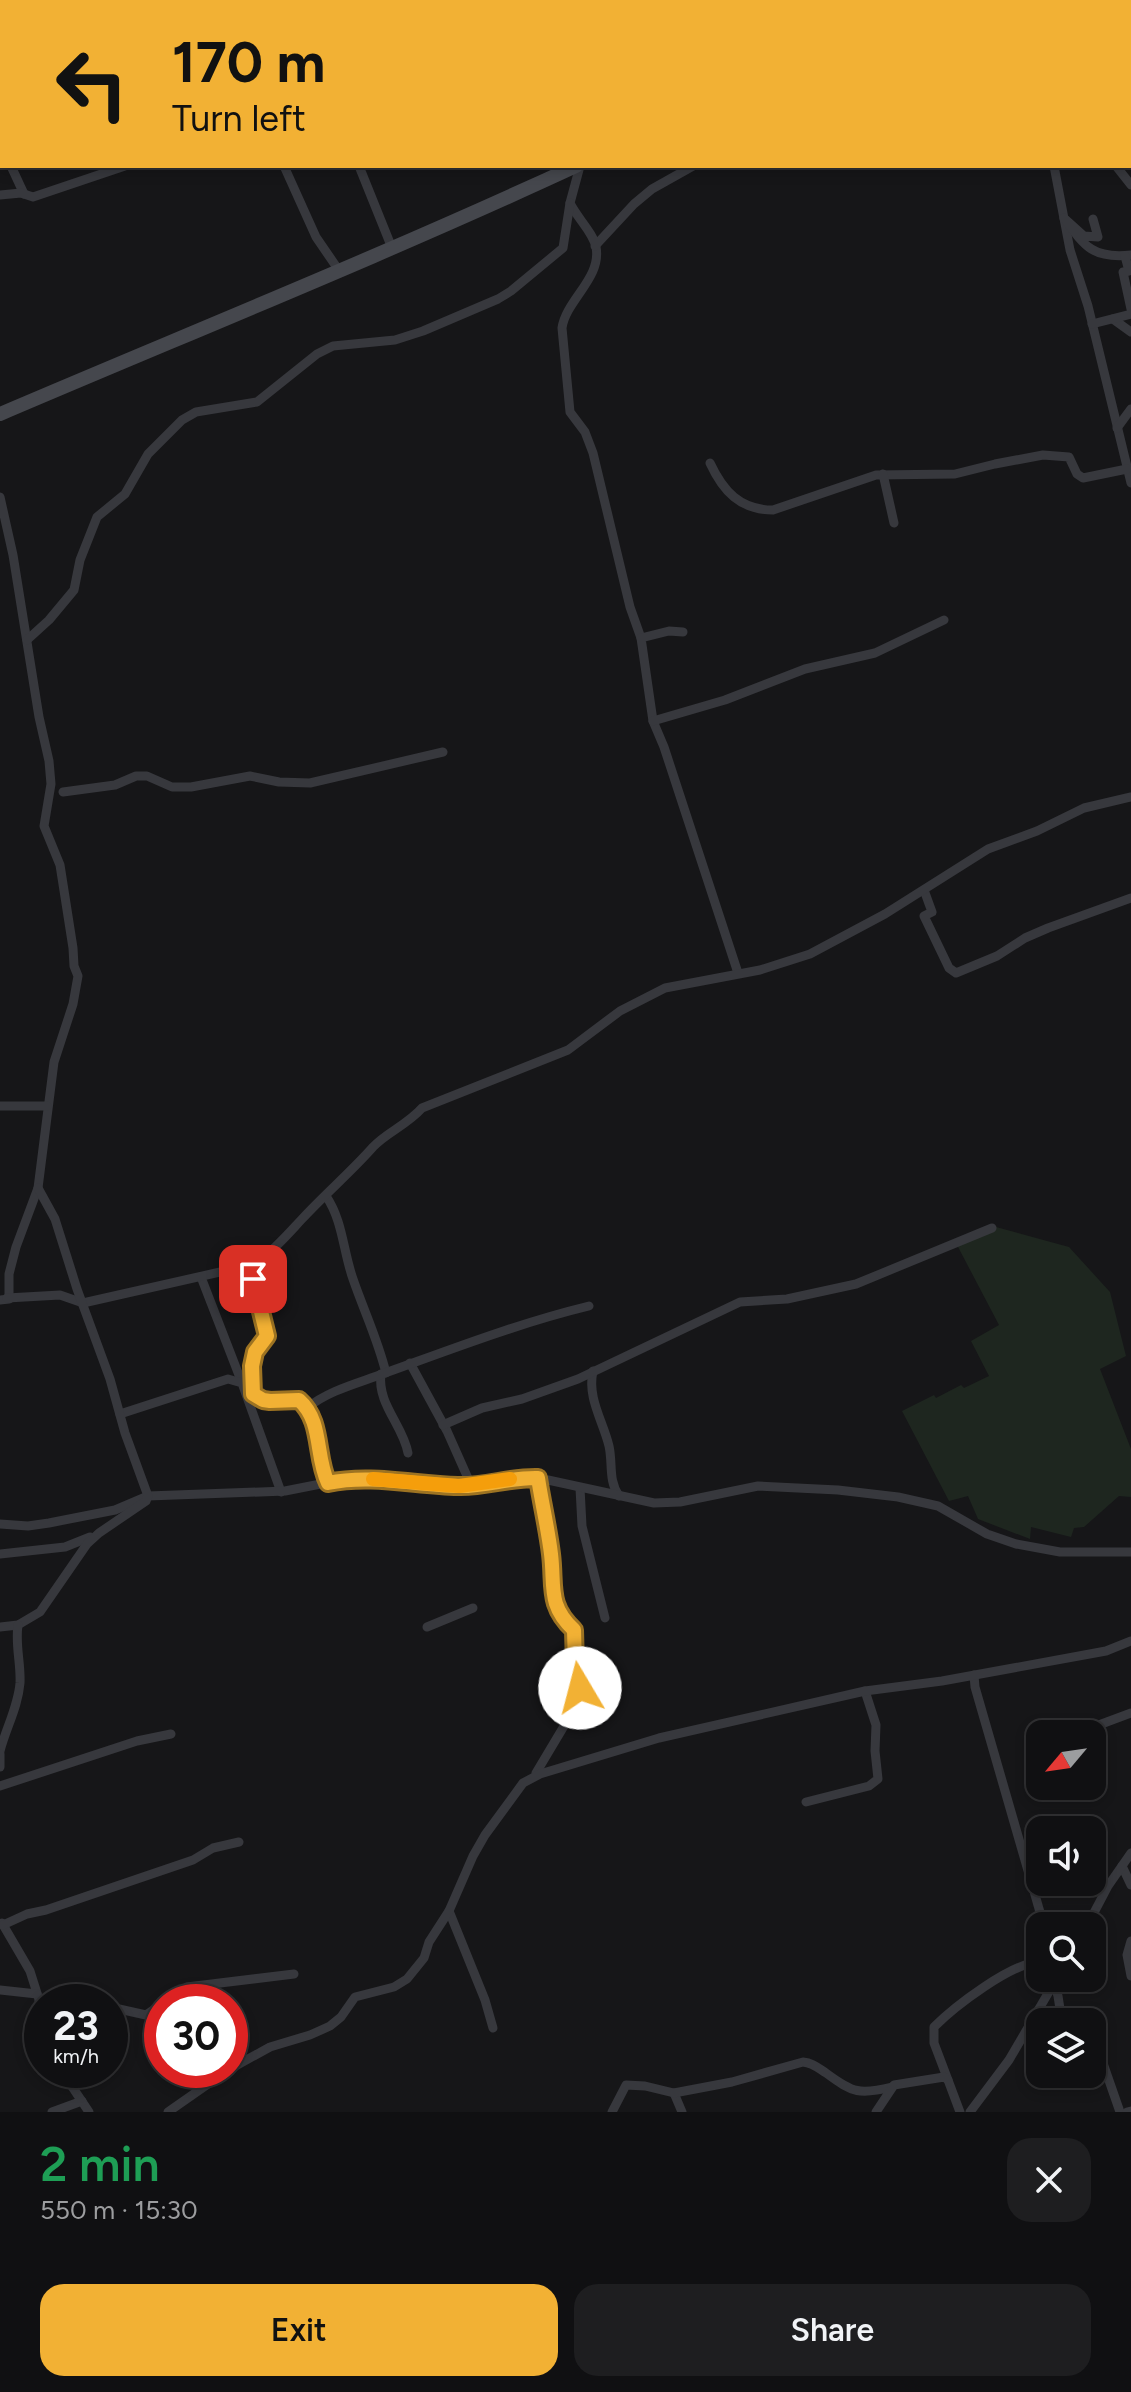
<!DOCTYPE html>
<meta charset="utf-8">
<style>
:root{--surface:#101012;--page:#1e1e20;--text:#f1f3f6;--muted:#9c9d9f;--line:#303032;--accent:#f2b134}
body{margin:0;font-family:Figtree,sans-serif;background:var(--page);color:var(--text);height:100vh;display:flex;flex-direction:column;font-size:30px;white-space:nowrap}
*{box-sizing:border-box;margin:0}
p{font-size:26px;color:var(--muted)}
.icon{flex:none;width:44px;height:44px;fill:none;stroke:currentColor;stroke-width:2;stroke-linecap:round;stroke-linejoin:round}
.map{position:relative;height:2112px;overflow:hidden}
.drawer{display:flex;flex-direction:column;background:var(--surface);flex:1}
.drawer>*{flex:none}
.banner{position:absolute;left:0px;top:0px;width:1132px;height:168px;box-shadow:0 4px 12px #0003,0 0 0 2px var(--line);background:#f2b134;color:#111;overflow:hidden}
.needle{width:52px;rotate:241deg}
.tools{position:absolute;left:1026px;top:1720px;display:grid;gap:16px}
.tools a{display:grid;place-items:center;width:80px;height:80px;border-radius:16px;background:var(--surface);box-shadow:0 4px 12px #0003,0 0 0 2px var(--line);font-size:40px}
.speed{position:absolute;left:24px;top:1984px;display:flex;gap:16px;font-size:40px;font-weight:700;text-align:center}
.speed>*{display:grid;place-content:center;width:104px;height:104px;border-radius:50%;background:var(--surface);box-shadow:0 4px 12px #0003,0 0 0 2px var(--line);line-height:1}
.speed small{font-size:20px;font-weight:400}
.speed .limit{border:12px solid #d22;background:#fff;color:#111}
.pin{position:absolute;display:grid;place-items:center;width:68px;height:68px;color:#fff;margin:-34px;border-radius:16px;box-shadow:0 4px 12px #0006}
.me{position:absolute;width:88px;margin:-44px;rotate:352deg;stroke-linejoin:round;filter:drop-shadow(0 0 6px #0008)}
.turn{display:flex;align-items:center;gap:28px;height:168px;padding:0 40px;font-size:36px}
.turn .icon{width:104px;height:104px;stroke-width:2.5}
.turn b{display:block;font-size:56px;line-height:68px}
.round{display:grid;place-items:center;flex:none;width:84px;height:84px;border-radius:24px;background:var(--page)}
.head{display:flex;align-items:center;justify-content:space-between;height:136px;padding:0 40px}
h1{font-size:48px;font-weight:600;line-height:60px;color:#1e9e55}
.primary-button{display:flex;gap:16px;margin-top:auto;padding:16px 40px}
.primary-button a{flex:1;height:92px;border-radius:24px;background:var(--accent);color:#111;font-size:32px;font-weight:600;line-height:92px;text-align:center}
.primary-button a+a{background:var(--page);color:var(--text)}
.map>svg:first-child{display:block}
</style>
<div class="map">
<svg width="1131" height="2112" viewBox="0 0 1131 2112">
<rect width="100%" height="100%" fill="#161618"/>
<polygon fill="#1e261f" points="996,1227 1069,1247 1110,1292 1126,1356 1100,1369 1131,1449 1131,1497 1119,1496 1084,1527 1074,1528 1071,1537 1031,1527 1030,1539 978,1519 968,1496 949,1501 902,1411 934,1395 936,1398 961,1385 964,1388 989,1376 971,1341 999,1325 957,1245"/>
<g fill="none" stroke-linecap="round" stroke-linejoin="round">
<g stroke="#37383d" stroke-width="9">
<polyline points="37,0 37,2"/>
<polyline points="0,54 2,54"/>
<polyline points="0,141 2,145"/>
<polyline points="11,166 24,194"/>
<polyline points="284,166 316,237 340,272"/>
<polyline points="359,166 392,248"/>
<path d="M580,166L570,203C577,218 593,232 596,247C602,278 566,300 562,328L570,412L585,432L593,453L630,607L641,638"/>
<polyline points="1054,166 1070,250 1088,306 1131,483"/>
<polyline points="1116,166 1131,185"/>
<polyline points="0,195 21,193 33,197 125,166"/>
<path d="M1093,219L1098,237L1084,236L1064,218C1085,247 1093,259 1131,255"/>
<polyline points="595,246 634,204 652,189 693,166"/>
<polyline points="1125,256 1129,271 1123,272 1131,309"/>
<polyline points="1113,319 1131,332"/>
<polyline points="1092,324 1131,314"/>
<polyline points="1117,428 1131,409"/>
<path d="M710,463C723,491 740,510 773,510L876,475L955,474L995,464L1043,455L1069,457L1077,474L1083,478L1127,469"/>
<polyline points="883,474 894,523"/>
<polyline points="0,497 13,555 39,717 49,761 51,784 44,826 60,865 73,948 74,966 78,976 73,1004 54,1062 38,1188 16,1247 9,1274 9,1299 0,1300"/>
<polyline points="683,632 669,631 641,638 653,721 664,747 738,973"/>
<polyline points="27,640 49,620 74,590 80,560 97,517 125,494 148,454 182,420 196,412 257,402 317,354 333,346 395,340 423,331 498,299 511,291 563,248 570,203"/>
<polyline points="653,721 725,700 805,669 875,653 944,620"/>
<polyline points="63,792 115,785 136,776 147,776 172,787 191,787 250,776 279,782 310,783 443,752"/>
<polyline points="924,890 932,912 924,916 949,968 956,973 997,956 1025,938 1048,928 1131,898"/>
<polyline points="0,1106 47,1106"/>
<path d="M326,1196C343,1221 343,1251 353,1279C364,1311 378,1340 386,1373"/>
<path d="M251,1265C273,1252 286,1236 302,1219C325,1194 351,1172 373,1147C387,1132 407,1125 422,1108L568,1050L620,1011L665,988L760,970L810,954L885,914L988,849L1037,831L1084,808L1131,797"/>
<polyline points="201,1277 242,1383"/>
<path d="M7,1298L60,1295L83,1303L251,1265L267,1336L255,1352L252,1366L253,1394L263,1400H299C323,1421 315,1456 328,1483"/>
<polyline points="410,1363 447,1431 471,1485"/>
<path d="M593,1371C587,1398 603,1421 609,1446C613,1464 608,1480 619,1496"/>
<path d="M381,1374C377,1404 403,1425 408,1453"/>
<path d="M307,1408C329,1390 359,1383 385,1373C452,1349 519,1323 589,1306"/>
<polyline points="120,1414 228,1379 242,1383 281,1492"/>
<polyline points="443,1425 482,1408 522,1399 578,1379 740,1302 787,1299 856,1284 992,1228"/>
<polyline points="580,1488 582,1526 605,1618"/>
<polyline points="0,1524 28,1526 49,1523 115,1510 148,1496 285,1491 346,1479 459,1486 523,1478 548,1480 654,1503 680,1502 758,1486 838,1490 898,1497 938,1506 987,1534 1016,1544 1060,1552 1131,1552"/>
<polyline points="0,1554 65,1547 90,1537"/>
<polyline points="0,1627 18,1625 40,1612 87,1544 99,1533 146,1501 148,1496 125,1433 110,1379 77,1289 55,1219 38,1188"/>
<polyline points="427,1627 473,1608"/>
<polyline points="974,1675 975,1687 1044,1926"/>
<polyline points="1088,1729 1131,1713"/>
<path d="M0,1751C6,1728 18,1707 20,1683C21,1663 15,1645 18,1625"/>
<polyline points="0,1754 0,1767"/>
<path d="M536,1773L573,1711L589,1700C573,1679 575,1655 574,1630C547,1604 555,1587 551,1554C548,1529 542,1504 538,1478"/>
<polyline points="0,1786 137,1741 171,1734"/>
<polyline points="806,1802 869,1786 878,1779 875,1751 876,1725 865,1691"/>
<polyline points="1122,1866 1131,1885"/>
<polyline points="449,1911 485,2000 493,2028"/>
<polyline points="2,1923 30,1971 42,2009"/>
<polyline points="3,1925 27,1914 46,1910 193,1860 213,1848 239,1842"/>
<polyline points="1087,1926 1108,1886 1131,1853"/>
<polyline points="1131,1941 1127,1955 1131,1976"/>
<polyline points="1054,1984 1058,1996 1062,2022"/>
<polyline points="0,1990 37,1994"/>
<polyline points="39,2001 61,2002"/>
<polyline points="165,2002 187,1987 294,1974"/>
<polyline points="110,2007 146,2015 162,2004"/>
<polyline points="1092,2043 1097,2046 1120,2112"/>
<polyline points="230,2069 270,2047 310,2035 330,2026 341,2017 355,1997 394,1987 407,1979 424,1958 429,1942 449,1911 473,1856 485,1835 523,1783 540,1774 659,1738 865,1691 942,1681 1106,1651 1131,1641"/>
<polyline points="61,2070 89,2112"/>
<path d="M948,2080L934,2043V2027C954,2007 1012,1962 1040,1962"/>
<polyline points="674,2093 682,2112"/>
<polyline points="52,2112 82,2101"/>
<polyline points="168,2112 228,2070"/>
<path d="M612,2112L626,2085L645,2086L674,2093L732,2082L803,2062C813,2063 818,2068 826,2073C853,2093 860,2095 892,2087"/>
<polyline points="876,2112 894,2085 944,2077 948,2080 960,2112"/>
<polyline points="970,2112 1009,2060 1057,1978"/>
<polyline points="1127,2112 1131,2111"/>
</g>
<g stroke="#45474d" stroke-width="14">
<polyline points="903,0 914,2"/>
<polyline points="924,2 929,0"/>
<polyline points="1130,41 1131,42"/>
<path d="M0,414C192,332 386,254 576,166"/>
</g>
</g>
<g fill="none" stroke-linecap="round" stroke-linejoin="round">
<defs>
<path id="route" d="M253,1279L267,1336L255,1352L252,1366L253,1394L263,1400L270,1401L299,1400C323,1421 315,1456 328,1483C371,1474 414,1485 458,1486C485,1487 511,1477 538,1478C542,1504 548,1529 551,1554C555,1586 547,1605 574,1630L575,1665L580,1688"/>
</defs>
<use href="#route" stroke="#9d7322" stroke-width="20"/>
<use href="#route" stroke="#f2b134" stroke-width="14"/>
<polyline stroke="#f59e0b" stroke-width="14" points="373,1479 459,1486 510,1479"/>
</g>
</svg>
<div class="tools">
<a><svg class="needle" viewBox="-14 -14 28 28"><path d="M0-13l5 13h-10z" fill="#e53935"/><path d="M0 13l5-13h-10z" fill="#9c9d9f"/></svg></a>
<a><svg class="icon" aria-label="sound" viewBox="0 0 24 24"><path d="M4 9h4l5-4v14l-5-4H4zM17 9q2 3 0 6"/></svg></a>
<a><svg class="icon" aria-label="search" viewBox="0 0 24 24"><circle cx="10" cy="10" r="6"/><path d="M15 15l6 6"/></svg></a>
<a><svg class="icon" aria-label="layers" viewBox="0 0 24 24"><path d="M12 4l9 5-9 5-9-5zM3 14l9 5 9-5"/></svg></a>
</div>
<div class="speed"><div>23<small>km/h</small></div><div class="limit">30</div></div>
<div class="pin" style="left:253px;top:1279px;background:#d93025"><svg class="icon" aria-label="arrive" viewBox="0 0 24 24"><path d="M6 21V4h12l-3 4 3 4H6"/></svg></div>
<svg class="me" style="left:580px;top:1688px" viewBox="-20 -20 40 40"><circle r="19" fill="#fff"/><path d="M0-13L10 11 0 6-10 11z" fill="#f2b134"/></svg>
<div class="banner">
<div class="turn"><svg class="icon" aria-label="left" viewBox="0 0 24 24"><path d="M17 20v-9H6M10 6l-5 5 5 5"/></svg><div><b>170 m</b>Turn left</div></div>
</div>
</div>
<section class="drawer">
<div class="head"><div><h1>2 min</h1><p>550 m · 15:30</p></div><a class="round"><svg class="icon" aria-label="close" viewBox="0 0 24 24"><path d="M6 6l12 12M18 6L6 18"/></svg></a></div>
<div class="primary-button"><a>Exit</a><a>Share</a></div>
</section>
